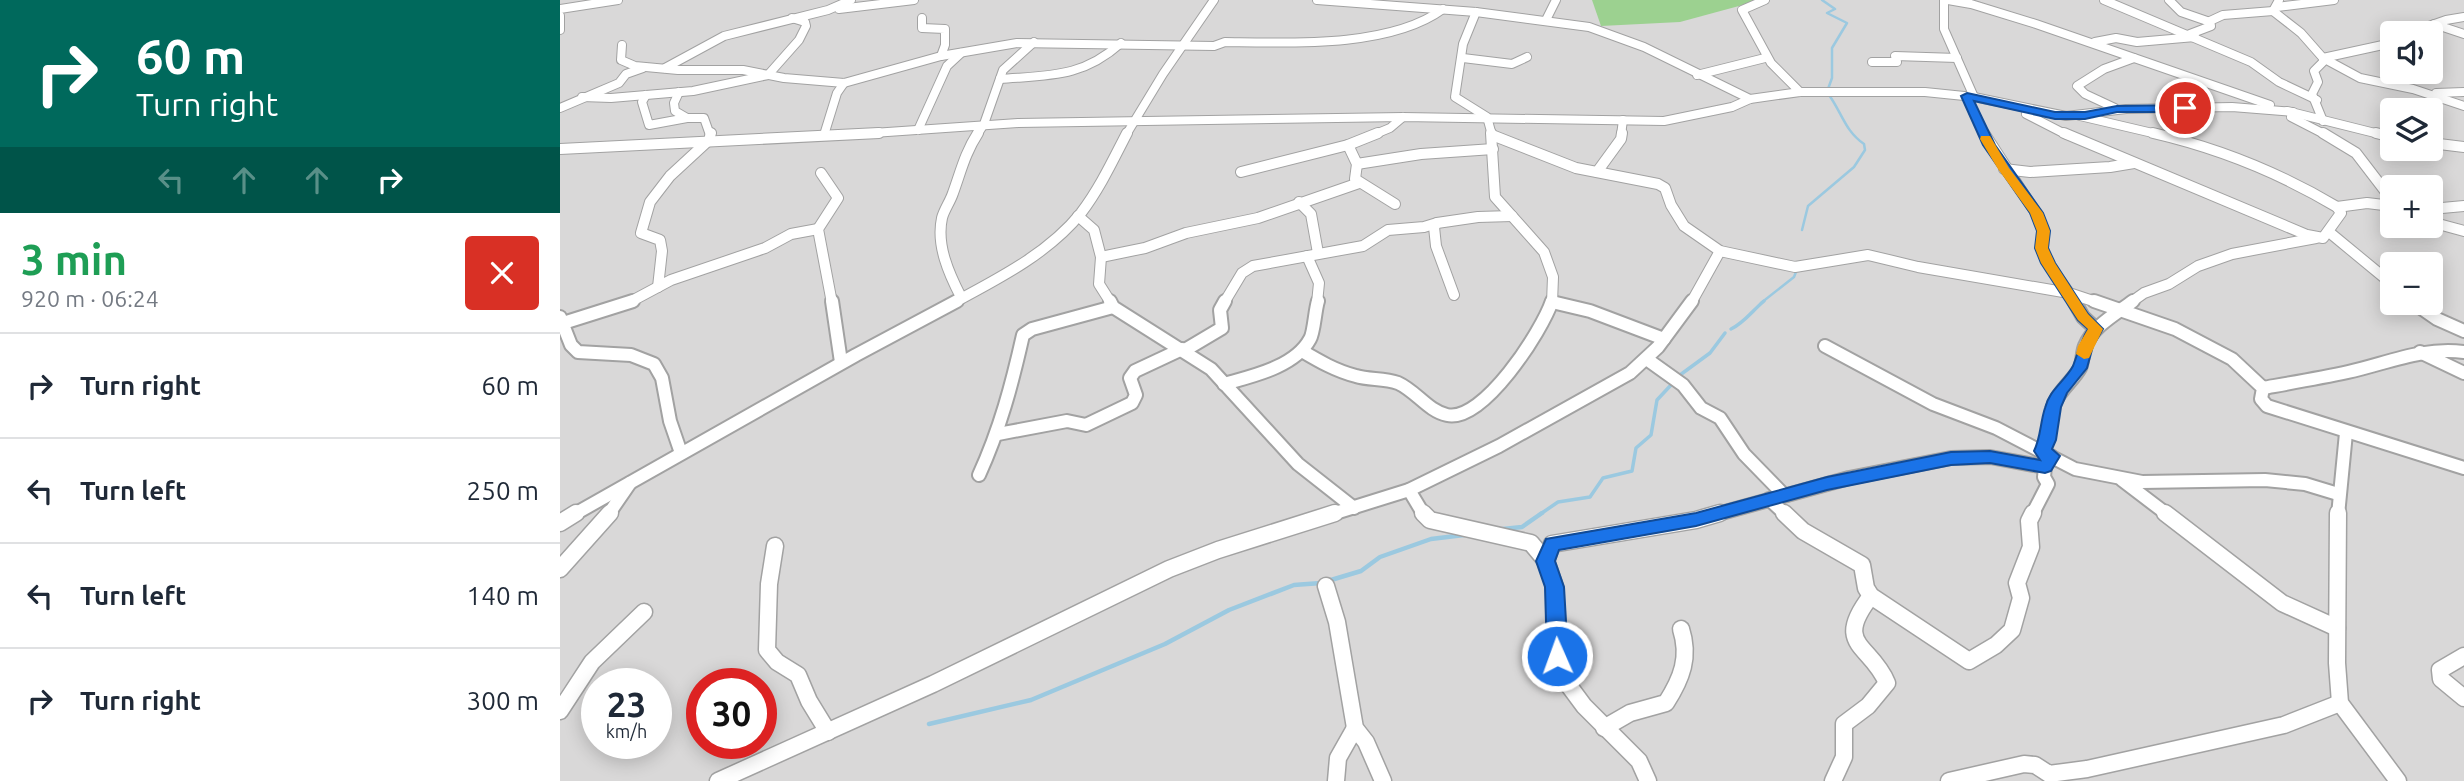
<!DOCTYPE html>
<meta charset="utf-8">
<style>
:root{--surface:#fff;--page:#f2f2f3;--text:#1f2937;--muted:#747a83;--line:#e0e1e3}
body{margin:0;font-family:Ubuntu,sans-serif;background:var(--page);color:var(--text);height:100vh;display:flex;flex-direction:column;font-size:26px;white-space:nowrap}
*{box-sizing:border-box;margin:0}
p{font-size:23px;color:var(--muted)}
.icon{flex:none;width:38px;height:38px;fill:none;stroke:currentColor;stroke-width:2;stroke-linecap:round;stroke-linejoin:round}
.map{position:relative;flex:1;overflow:hidden}
.drawer{display:flex;flex-direction:column;background:var(--surface);width:560px}
.drawer>*{flex:none}
.banner{background:#00695c;color:#fff;overflow:hidden}
.buttons{position:absolute;left:1820px;top:21px;display:grid;gap:14px}
.buttons a{display:grid;place-items:center;width:63px;height:63px;border-radius:7px;background:var(--surface);box-shadow:0 4px 18px #0003;font-size:35px}
.speed{position:absolute;left:21px;top:668px;display:flex;gap:14px;font-size:35px;font-weight:700;text-align:center}
.speed>*{display:grid;place-content:center;width:91px;height:91px;border-radius:50%;background:var(--surface);box-shadow:0 4px 18px #0003;line-height:1}
.speed small{font-size:18px;font-weight:400}
.speed .limit{border:10px solid #d22;background:#fff;color:#111}
.pin{position:absolute;display:grid;place-items:center;width:60px;height:60px;color:#fff;margin:-30px;border:4px solid #fff;border-radius:50%;box-shadow:0 2px 7px #0007}
.me{position:absolute;width:77px;margin:-38px;rotate:358deg;stroke-linejoin:round;filter:drop-shadow(0 0 5px #0008)}
.turn{display:flex;align-items:center;gap:24px;height:147px;padding:0 21px;font-size:32px}
.turn .icon{width:91px;height:91px;stroke-width:2.5}
.turn b{display:block;font-size:49px;line-height:60px}
.lanes{display:flex;align-items:center;height:66px;padding:0 21px;background:#0003;justify-content:center;gap:35px;direction:ltr}
.lanes .off{opacity:.35}
.round{display:grid;place-items:center;flex:none;width:74px;height:74px;border-radius:7px;background:var(--page)}
.headline{display:flex;align-items:center;justify-content:space-between;height:119px;padding:0 21px}
h1{font-size:42px;font-weight:600;line-height:52px;color:#1e9e55}
ul{padding:0;list-style:none}
li{display:flex;align-items:center;gap:21px;height:105px;padding:0 21px;border-top:2px solid var(--line)}
li div{flex:1}
li b{display:block;font-size:26px}
li em{font-style:normal}
main{display:flex;flex:1;min-height:0}
.map>svg:first-child{display:block}
</style>
<main>
<section class="drawer">
<div class="banner">
<div class="turn"><svg class="icon" aria-label="right" viewBox="0 0 24 24"><path d="M7 20v-9h11M14 6l5 5-5 5"/></svg><div><b>60 m</b>Turn right</div></div>
<div class="lanes"><svg class="icon off" aria-label="left" viewBox="0 0 24 24"><path d="M17 20v-9H6M10 6l-5 5 5 5"/></svg><svg class="icon off" aria-label="ahead" viewBox="0 0 24 24"><path d="M12 20V5M6 11l6-6 6 6"/></svg><svg class="icon off" aria-label="ahead" viewBox="0 0 24 24"><path d="M12 20V5M6 11l6-6 6 6"/></svg><svg class="icon" aria-label="right" viewBox="0 0 24 24"><path d="M7 20v-9h11M14 6l5 5-5 5"/></svg></div>
</div>
<div class="headline"><div><h1>3 min</h1><p>920 m · 06:24</p></div><a class="round" style="background:#d93025;color:#fff"><svg class="icon" aria-label="close" viewBox="0 0 24 24"><path d="M6 6l12 12M18 6L6 18"/></svg></a></div>
<ul>
<li><svg class="icon" aria-label="right" viewBox="0 0 24 24"><path d="M7 20v-9h11M14 6l5 5-5 5"/></svg><div><b>Turn right</b></div><em>60 m</em></li>
<li><svg class="icon" aria-label="left" viewBox="0 0 24 24"><path d="M17 20v-9H6M10 6l-5 5 5 5"/></svg><div><b>Turn left</b></div><em>250 m</em></li>
<li><svg class="icon" aria-label="left" viewBox="0 0 24 24"><path d="M17 20v-9H6M10 6l-5 5 5 5"/></svg><div><b>Turn left</b></div><em>140 m</em></li>
<li><svg class="icon" aria-label="right" viewBox="0 0 24 24"><path d="M7 20v-9h11M14 6l5 5-5 5"/></svg><div><b>Turn right</b></div><em>300 m</em></li>
</ul>
</section>
<div class="map">
<svg width="1904" height="781" viewBox="0 0 1904 781">
<rect width="100%" height="100%" fill="#eeeadf"/>
<path fill="#d9d8d8" fill-rule="evenodd" d="M0,0H1904V781H0ZM1832,33H1871V72H1832ZM1832,110H1871V149H1832ZM1832,187H1871V226H1832ZM1832,264H1871V303H1832ZM37,684H96V744H37ZM142,684H201V744H142Z"/>
<polygon fill="#9cd190" points="1032,0 1201,0 1120,22 1041,26"/>
<g fill="none" stroke-linecap="round" stroke-linejoin="round">
<g stroke="#9bc9e0" stroke-width="2.5">
<polyline points="1262,0 1275,9 1267,13 1287,23 1272,48 1272,78 1268,89"/>
<path d="M1242,230L1248,206L1294,167L1305,150L1304,144C1285,131 1282,113 1269,95"/>
<polyline points="1201,303 1234,277 1236,272"/>
</g>
<g stroke="#9bc9e0" stroke-width="3.5">
<path d="M1171,329C1184,323 1192,311 1204,301"/>
<polyline points="1120,375 1150,353 1165,333"/>
<polyline points="979,515 998,502 1030,497 1043,478 1072,471 1076,448 1091,435 1097,400 1111,385"/>
</g>
<g stroke="#9bc9e0" stroke-width="4.5">
<polyline points="943,529 962,527 982,513"/>
<polyline points="369,724 471,700 605,644 669,610 734,585 761,583 801,571 820,557 871,539 904,535"/>
</g>
<defs>
<g id="minor-far3">
<polyline points="757,0 916,12 1029,27 1084,47 1190,99"/>
<polyline points="1205,0 1182,10 1211,63 1240,92"/>
<polyline points="1384,0 1384,29 1414,97"/>
<polyline points="1388,0 1411,4 1476,24 1710,105"/>
<polyline points="1544,0 1691,62 1719,82 1757,100"/>
<polyline points="1609,0 1621,12 1650,22"/>
<polyline points="1719,0 1713,11 1741,33 1763,58 1763,62 1754,71 1758,82 1752,94 1763,121"/>
<polyline points="1717,7 1774,0"/>
<polyline points="0,9 58,0"/>
<polyline points="279,9 354,0"/>
<polyline points="916,12 903,44 895,97 927,117 932,135"/>
<polyline points="0,16 0,30"/>
<polyline points="362,18 362,28 385,29 385,45 381,56"/>
<polyline points="986,20 996,0"/>
<polyline points="1874,24 1904,34"/>
<polyline points="1849,33 1886,20 1904,17"/>
<polyline points="1630,34 1651,26 1650,21 1663,15 1713,11"/>
<polyline points="1535,42 1556,38 1577,42 1635,37"/>
<path d="M62,45L61,60L75,66L118,70H183L224,78L284,83L381,56L457,43L654,46L665,42C729,43 830,48 883,9"/>
<polyline points="903,58 952,64 967,57"/>
<polyline points="1763,58 1800,78 1853,89 1904,106"/>
<polyline points="1763,58 1832,43"/>
<polyline points="1312,62 1337,62 1335,56 1397,58"/>
<polyline points="105,68 164,36 268,10 291,0"/>
<polyline points="1137,75 1205,58"/>
<path d="M440,79C489,75 522,78 561,43"/>
<polyline points="119,92 114,103 115,111 127,118 144,118 150,135"/>
<polyline points="1876,93 1904,92"/>
<polyline points="86,95 82,102 89,125 127,118"/>
<polyline points="1407,96 1424,135"/>
<polyline points="22,97 51,98 133,91 208,75 239,40 246,26 245,22 232,18"/>
<polyline points="0,108 59,83 66,74 83,68"/>
<polyline points="1555,108 1525,94 1517,86 1544,69 1574,58"/>
<polyline points="1727,111 1823,135"/>
<polyline points="1466,114 1507,135"/>
<polyline points="1520,116 1601,135"/>
<polyline points="1731,117 1766,135"/>
<polyline points="358,130 387,66 401,53"/>
<polyline points="264,135 277,93 284,83"/>
<polyline points="284,135 458,123 843,117 1104,121 1172,107 1190,99 1240,92 1365,92 1414,97 1506,116 1566,109 1672,107 1733,112"/>
<polyline points="417,135 424,124 443,70 474,42"/>
<polyline points="566,135 603,74 654,0"/>
<polyline points="813,135 830,128 843,117"/>
<polyline points="1061,135 1063,120"/>
</g>
<g id="minor-far2">
<polyline points="931,133 935,197 984,252 993,277 992,303"/>
<polyline points="1424,133 1476,213 1483,231 1482,248 1488,263 1509,293 1539,303"/>
<path d="M1504,133L1747,235L1763,238L1781,213L1777,207C1720,173 1658,148 1593,133"/>
<polyline points="1763,133 1796,153 1832,200"/>
<polyline points="1816,133 1832,137"/>
<polyline points="932,135 1016,168 1098,184 1105,188 1111,205 1124,226 1160,251 1235,267 1308,255 1358,267 1509,293 1515,303"/>
<polyline points="1871,143 1904,147"/>
<polyline points="788,145 797,164 795,179 835,204"/>
<polyline points="0,149 319,133"/>
<polyline points="797,164 861,154 933,149"/>
<polyline points="1444,169 1470,172 1550,167 1574,163"/>
<polyline points="681,172 788,145 818,133"/>
<polyline points="1037,172 1061,139 1062,133"/>
<polyline points="261,173 278,198 258,229 272,303"/>
<polyline points="739,202 751,214 758,253"/>
<polyline points="1777,207 1807,203 1832,206"/>
<polyline points="1871,209 1904,206"/>
<polyline points="518,216 534,230 541,257 539,284 551,303"/>
<polyline points="1871,222 1904,231"/>
<polyline points="1769,232 1832,284"/>
<polyline points="747,256 759,283 757,303"/>
<polyline points="541,257 585,248 626,233 698,218 799,183"/>
<polyline points="98,287 102,251 100,240 81,233 90,202 110,176 149,140 151,133"/>
<polyline points="894,295 876,246 874,227 877,223 918,217 952,216"/>
<path d="M401,297C389,274 376,245 382,218C384,210 390,202 393,193C401,171 405,153 418,133"/>
<polyline points="992,302 997,303"/>
<polyline points="68,303 111,280 205,248 231,234 258,229"/>
<path d="M393,303C438,279 489,253 521,213C540,188 553,160 567,133"/>
<polyline points="664,303 682,273 693,266 803,246 828,230 864,227 877,223"/>
<polyline points="1131,303 1160,251"/>
<polyline points="1570,303 1584,293 1609,284 1638,266 1672,254 1756,238"/>
</g>
<g id="minor-far1">
<polyline points="272,301 281,362"/>
<polyline points="550,301 553,307 651,369 738,464 794,508"/>
<polyline points="1514,301 1523,317 1536,329"/>
<polyline points="1534,301 1615,329 1672,359 1703,388 1701,399 1707,406 1904,468"/>
<polyline points="992,302 1030,311 1104,339"/>
<polyline points="1854,303 1877,319 1904,331"/>
<polyline points="0,317 11,345 18,352 71,355 94,364 102,378 110,421 121,453"/>
<polyline points="0,324 73,301"/>
<polyline points="1265,346 1373,404 1436,428 1515,469 1582,482 1705,480 1745,484 1778,494"/>
<polyline points="625,350 662,328 660,310 665,301"/>
<path d="M742,351C759,361 776,371 796,376C809,380 824,378 838,383C856,391 868,411 887,415C923,423 982,331 992,301"/>
<polyline points="1860,352 1904,373"/>
<polyline points="1088,360 1123,385 1141,408 1160,418 1184,454 1223,494"/>
<path d="M664,384C692,376 735,367 750,339C754,333 755,310 758,301"/>
<path d="M1703,388C1731,383 1760,378 1788,372C1828,363 1862,347 1904,352"/>
<polyline points="438,434 507,421 526,425 572,403 576,395 570,378 575,371 622,349"/>
<path d="M1482,451C1490,436 1488,420 1494,404C1500,389 1513,381 1520,368C1523,362 1522,353 1525,346C1533,326 1556,314 1573,301"/>
<path d="M419,475C440,429 452,384 463,335L472,329L553,307"/>
<polyline points="1562,480 1608,515"/>
<polyline points="849,490 864,515"/>
<polyline points="1209,499 1226,515"/>
<polyline points="13,515 296,355 397,301"/>
<polyline points="48,515 70,483"/>
<polyline points="769,515 849,490 939,446 1070,373 1098,347 1132,301"/>
<polyline points="1154,515 1289,478 1391,458 1430,457 1485,467 1491,456"/>
<polyline points="1472,515 1488,484 1484,477 1485,467"/>
<polyline points="1778,515 1786,433"/>
</g>
<g id="minor">
<polyline points="863,513 870,520 971,543 986,561"/>
<polyline points="1224,513 1243,531 1302,565 1306,588 1311,596 1409,661 1436,645 1452,630 1461,598 1457,583 1471,547 1469,521 1473,513"/>
<polyline points="1605,513 1722,603 1777,628"/>
<polyline points="1778,513 1777,663 1780,703 1838,781"/>
<polyline points="0,523 16,513"/>
<polyline points="215,546 209,584 207,650 217,662 238,675 249,701 268,732"/>
<polyline points="0,569 50,513"/>
<polyline points="766,586 777,622 795,728 806,742 823,781"/>
<polyline points="1904,656 1880,670 1881,679 1904,698"/>
<polyline points="0,711 32,662 84,612"/>
<path d="M1044,728L1070,713L1106,703C1122,678 1130,657 1121,629"/>
<polyline points="158,781 373,684 609,569 658,550 775,513"/>
<polyline points="776,781 778,758 795,728"/>
<polyline points="1088,781 1079,761 1024,706 1004,679 997,656 995,587 986,561 992,544 1136,520 1160,513"/>
<path d="M1273,781L1284,757V724L1308,706L1327,683C1311,644 1272,646 1311,596"/>
<polyline points="1389,781 1464,764 1475,765 1489,774 1527,769 1724,725 1780,703"/>
</g>
</defs>
<use href="#minor-far3" stroke="#a2a2a2" stroke-width="10"/>
<use href="#minor-far2" stroke="#a2a2a2" stroke-width="12"/>
<use href="#minor-far1" stroke="#a2a2a2" stroke-width="16"/>
<use href="#minor" stroke="#a2a2a2" stroke-width="19"/>
<use href="#minor-far3" stroke="#fff" stroke-width="8"/>
<use href="#minor-far2" stroke="#fff" stroke-width="10"/>
<use href="#minor-far1" stroke="#fff" stroke-width="12"/>
<use href="#minor" stroke="#fff" stroke-width="16"/>
</g>
<path fill="#1a73e8" stroke="#114b97" stroke-width="2" d="M1407,93L1495,112H1525L1557,106L1625,105L1630,108L1625,112H1557L1525,119H1495L1414,101L1435,145L1483,213L1490,231L1488,248L1495,263L1528,314L1543,329L1533,346L1527,368L1507,393L1501,407L1496,440L1492,449L1500,456L1491,471L1485,473L1430,463L1391,465L1267,490L1136,526L999,550L995,561L1004,587L1008,656L1005,662L997,664L990,662L987,656L985,587L976,561L986,539L1136,513L1267,477L1391,452L1430,451L1480,460L1474,451C1481,437 1480,423 1485,408C1489,390 1505,381 1513,366C1518,353 1520,342 1528,329L1518,320L1481,263L1475,248L1477,231L1470,213L1423,145L1401,96Z"/>
<polygon fill="#f59e0b" points="1421,136 1430,136 1449,168 1483,213 1490,231 1488,248 1495,263 1528,314 1543,329 1529,358 1524,359 1516,354 1518,346 1528,329 1518,320 1481,263 1475,248 1477,231 1470,213 1438,169 1420,139"/>
</svg>
<div class="buttons">
<a><svg class="icon" aria-label="sound" viewBox="0 0 24 24"><path d="M4 9h4l5-4v14l-5-4H4zM17 9q2 3 0 6"/></svg></a>
<a><svg class="icon" aria-label="layers" viewBox="0 0 24 24"><path d="M12 4l9 5-9 5-9-5zM3 14l9 5 9-5"/></svg></a>
<a>+</a>
<a>−</a>
</div>
<div class="speed"><div>23<small>km/h</small></div><div class="limit">30</div></div>
<div class="pin" style="left:1625px;top:108px;background:#d93025"><svg class="icon" aria-label="arrive" viewBox="0 0 24 24"><path d="M6 21V4h12l-3 4 3 4H6"/></svg></div>
<svg class="me" style="left:997px;top:656px" viewBox="-20 -20 40 40"><circle r="17" fill="#1a73e8" stroke="#fff" stroke-width="3"/><path d="M0-11L8 9 0 5-8 9z" fill="#fff"/></svg>
</div>
</main>
